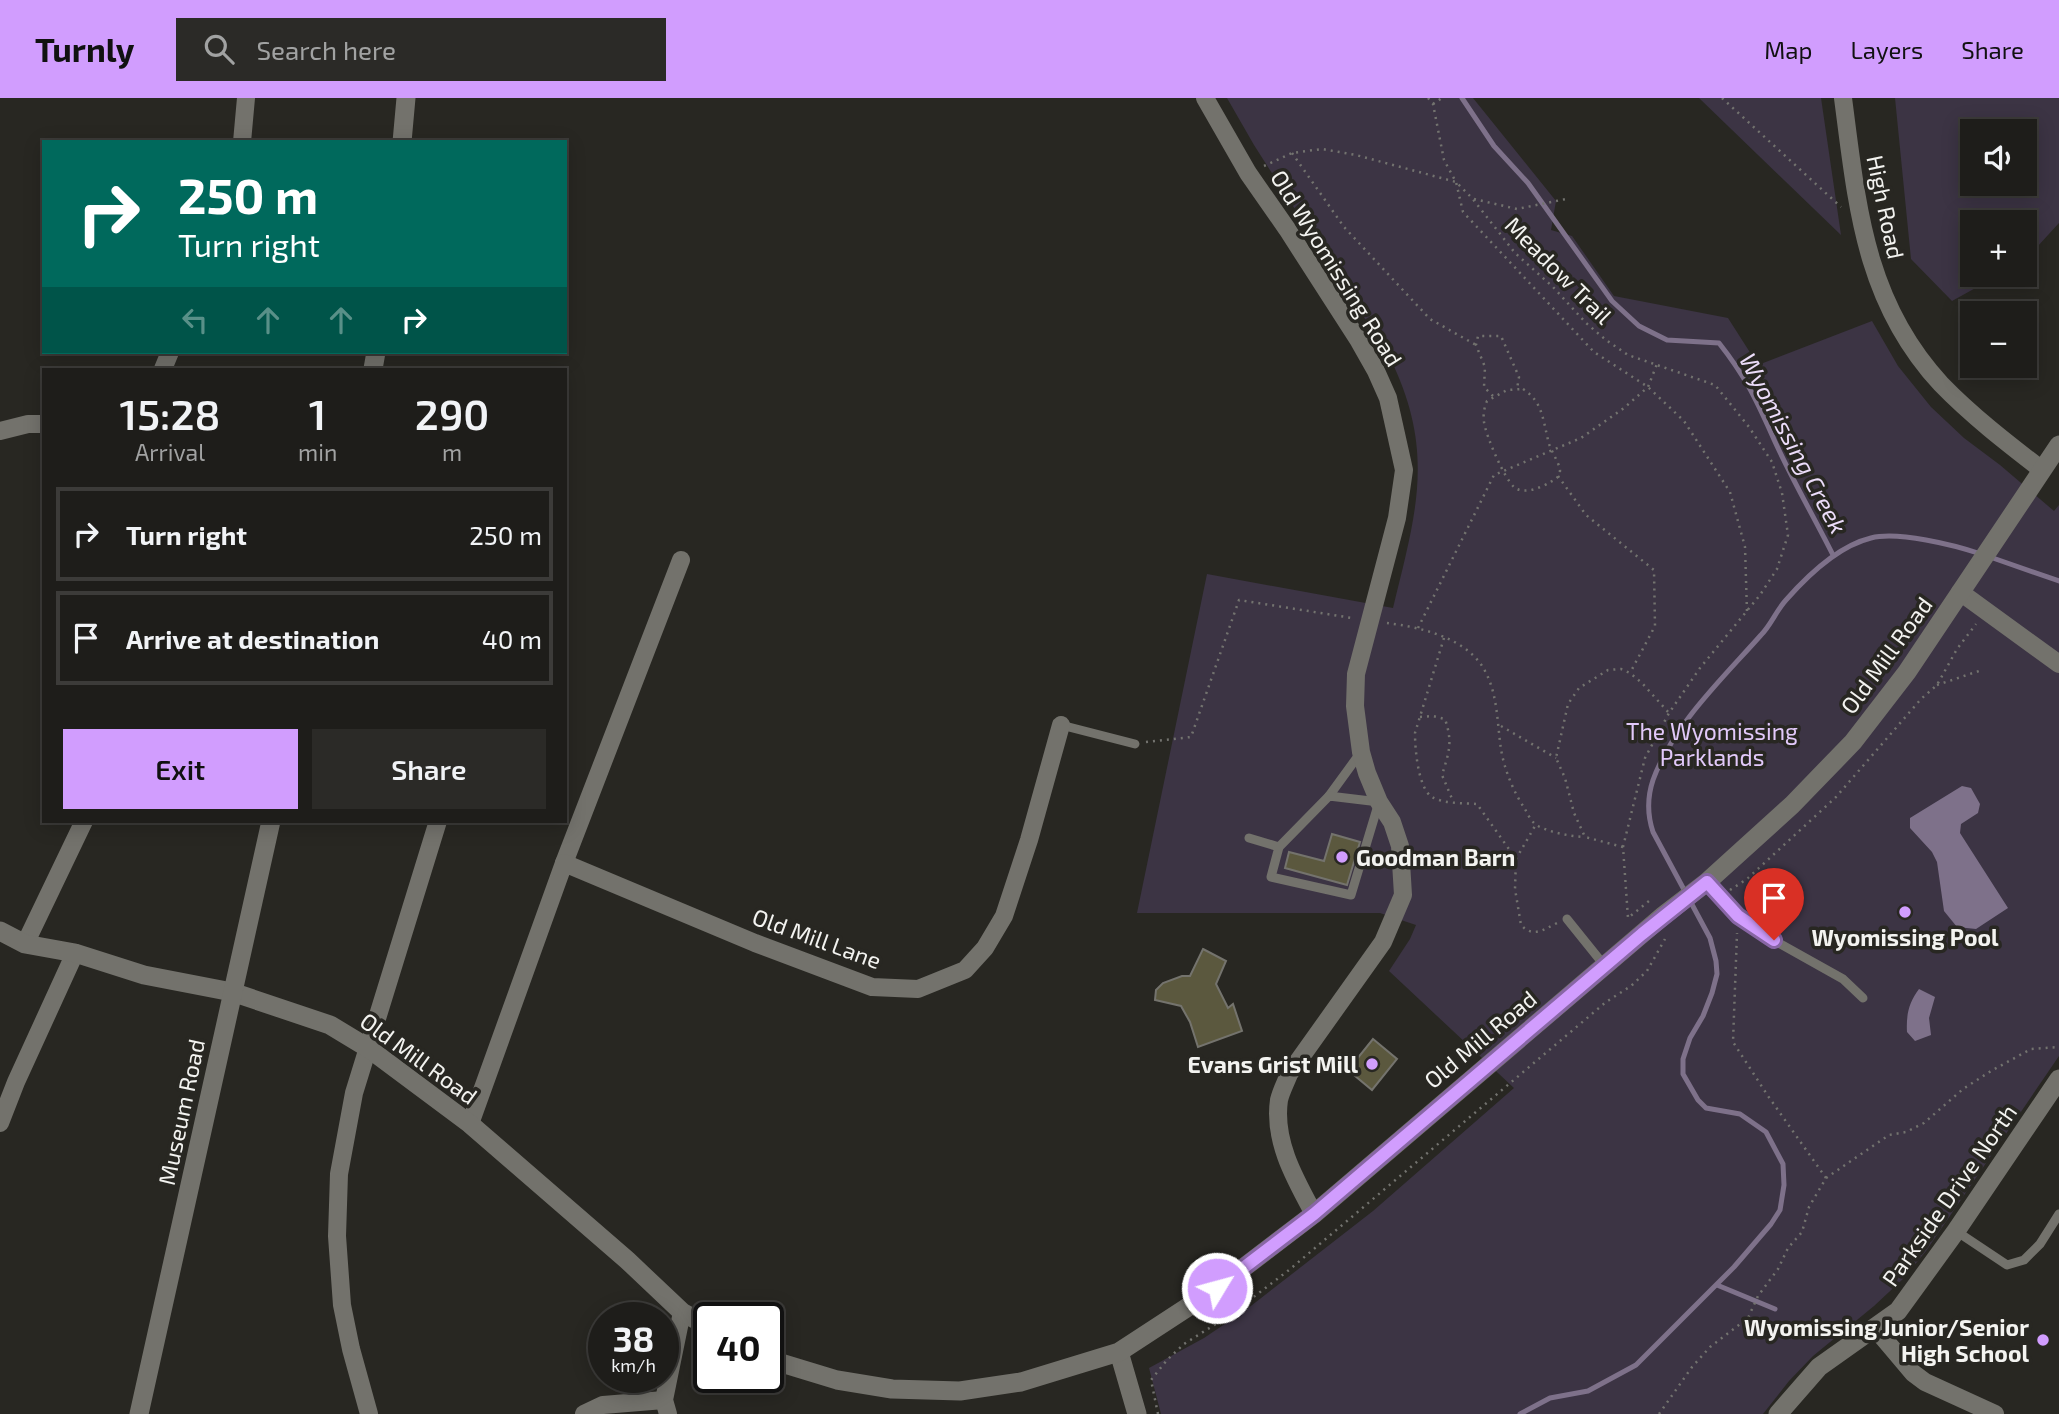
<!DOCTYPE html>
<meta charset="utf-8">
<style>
:root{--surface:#1e1d1a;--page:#2b2a27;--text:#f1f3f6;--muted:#a1a2a2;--line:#3c3b39;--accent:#d19dfe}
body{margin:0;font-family:"Exo 2",sans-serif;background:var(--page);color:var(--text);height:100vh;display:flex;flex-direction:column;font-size:26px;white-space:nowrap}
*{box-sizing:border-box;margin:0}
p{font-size:23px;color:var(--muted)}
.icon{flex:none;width:38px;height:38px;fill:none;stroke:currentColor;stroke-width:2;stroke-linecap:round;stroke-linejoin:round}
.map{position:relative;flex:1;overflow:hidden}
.side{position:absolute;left:42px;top:270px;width:525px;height:455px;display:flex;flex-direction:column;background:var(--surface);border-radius:0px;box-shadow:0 4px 18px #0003,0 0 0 2px var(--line)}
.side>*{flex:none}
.hud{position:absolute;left:42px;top:42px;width:525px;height:214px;border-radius:0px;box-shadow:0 4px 18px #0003,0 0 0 2px var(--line);background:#00695c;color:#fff;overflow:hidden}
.buttons{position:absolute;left:1960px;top:21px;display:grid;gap:14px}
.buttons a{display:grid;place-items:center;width:77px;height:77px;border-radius:0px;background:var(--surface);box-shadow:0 4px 18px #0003,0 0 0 2px var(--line);font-size:35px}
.speed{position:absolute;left:588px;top:1204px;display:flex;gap:14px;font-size:35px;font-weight:700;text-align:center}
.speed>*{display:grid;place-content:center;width:91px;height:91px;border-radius:50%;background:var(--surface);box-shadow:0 4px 18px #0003,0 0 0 2px var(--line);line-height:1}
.speed small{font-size:18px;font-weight:400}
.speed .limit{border:4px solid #111;border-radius:10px;background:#fff;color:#111}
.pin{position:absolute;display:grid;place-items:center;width:60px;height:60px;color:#fff;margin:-72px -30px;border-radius:50% 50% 50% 0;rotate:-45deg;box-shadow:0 0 7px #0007}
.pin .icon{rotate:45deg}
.me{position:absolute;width:77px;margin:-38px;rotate:53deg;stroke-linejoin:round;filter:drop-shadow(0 0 5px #0008)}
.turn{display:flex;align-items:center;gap:24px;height:147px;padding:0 21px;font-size:32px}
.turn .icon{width:91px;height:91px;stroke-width:2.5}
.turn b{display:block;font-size:49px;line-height:60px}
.lanes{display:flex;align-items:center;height:66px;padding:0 21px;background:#0003;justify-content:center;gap:35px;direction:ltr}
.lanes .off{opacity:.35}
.eta{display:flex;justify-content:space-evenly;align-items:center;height:119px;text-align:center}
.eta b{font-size:42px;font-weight:600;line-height:49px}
.action{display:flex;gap:14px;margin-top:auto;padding:14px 21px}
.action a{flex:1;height:80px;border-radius:0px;background:var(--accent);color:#111;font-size:28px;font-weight:600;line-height:80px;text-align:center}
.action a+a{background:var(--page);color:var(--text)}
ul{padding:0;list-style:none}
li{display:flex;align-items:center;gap:21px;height:94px;margin:0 14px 10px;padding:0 7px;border:4px solid var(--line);border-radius:0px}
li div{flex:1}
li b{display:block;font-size:26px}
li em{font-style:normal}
header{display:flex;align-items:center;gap:42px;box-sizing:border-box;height:98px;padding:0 35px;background:var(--accent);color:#111}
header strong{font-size:33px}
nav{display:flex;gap:38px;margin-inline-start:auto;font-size:24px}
.search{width:490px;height:63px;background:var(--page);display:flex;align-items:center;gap:18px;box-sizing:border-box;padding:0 24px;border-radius:0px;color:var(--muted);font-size:26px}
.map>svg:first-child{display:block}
</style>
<header>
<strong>Turnly</strong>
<div class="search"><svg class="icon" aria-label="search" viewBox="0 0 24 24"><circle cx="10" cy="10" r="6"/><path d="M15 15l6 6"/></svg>Search here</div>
<nav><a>Map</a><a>Layers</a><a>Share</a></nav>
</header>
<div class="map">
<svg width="2059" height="1316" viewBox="0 0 2059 1316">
<rect width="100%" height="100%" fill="#282722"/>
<g fill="#3c3444" fill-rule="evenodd">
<path d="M1227,0H1473L1556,103L1551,132L1572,138L1614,198L1728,220L1758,267L1872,223L1898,268L1931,309L1964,340L2000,367L2054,413L2059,407V958L1926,1153L1904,1180L1874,1208L1813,1258L1789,1283L1763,1316H1161L1149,1270L1204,1240L1247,1211L1373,1113L1514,990L1389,873L1410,841L1416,827L1380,815H1137L1207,476L1393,510C1416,415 1436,354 1390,260L1254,47Z"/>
<polygon points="1700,0 1821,0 1841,137 1699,0"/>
<path d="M1895,0H2059V125L2025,162V124H1972V177H1999L1952,203L1911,161ZM2025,33V86H1972V33Z"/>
</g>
<g fill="#7e718a">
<polygon points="1962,688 1971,690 1980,706 1978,715 1961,726 1960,735 2008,810 1976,831 1957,829 1944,813 1937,764 1932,754 1910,730 1910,720"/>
<path d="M1919,891L1935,899L1929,920L1931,937L1915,943L1907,934C1906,917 1909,904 1919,891Z"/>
</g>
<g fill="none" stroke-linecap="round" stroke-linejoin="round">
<g stroke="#7e718a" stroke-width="5">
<path d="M1462,0L1494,48L1528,85L1612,203L1639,228L1667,242L1719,245C1745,278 1755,299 1772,337C1790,378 1813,417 1833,457"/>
<polyline points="1990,459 2059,483"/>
<polyline points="1717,1187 1775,1211"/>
<path d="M1520,1316L1550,1300L1588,1293L1636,1267L1734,1169L1771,1126L1780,1112L1784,1087L1783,1066L1766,1034L1740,1016L1706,1010L1698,1002L1683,976V961L1690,940L1703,918L1712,895L1717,876L1716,863L1710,840L1653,734C1647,716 1647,700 1653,682C1673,627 1723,580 1761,537C1771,527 1776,513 1786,502C1808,477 1838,448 1871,440C1898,433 1954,447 1981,456"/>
</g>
</g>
<g fill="#5b583e" stroke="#74736d" stroke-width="2">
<polygon points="1332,736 1360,744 1347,787 1285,770 1289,754 1324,763"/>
<polygon points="1203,851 1226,863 1216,886 1228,910 1233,906 1242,933 1198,949 1190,924 1181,908 1155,902 1156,892 1163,885 1182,878 1190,878"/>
<polygon points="1373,941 1397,961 1372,992 1348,972"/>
</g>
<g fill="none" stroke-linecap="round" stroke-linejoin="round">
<g stroke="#73736f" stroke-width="2.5" stroke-dasharray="2 5" stroke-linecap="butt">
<polyline points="1428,0 1433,6 1444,62 1456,84 1463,114 1594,254 1648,289 1684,323 1730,394 1745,449 1747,514"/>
<polyline points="1722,0 1841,109"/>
<polyline points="1433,6 1442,0"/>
<polyline points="1292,55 1344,129 1430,221 1476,247"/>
<polyline points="1264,68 1292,55 1322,51 1356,57 1456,84 1472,100 1515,155 1553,189 1586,225 1606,242 1628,257 1715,287 1749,329 1772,364 1782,395 1788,437 1777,471 1760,497 1700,570 1669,615 1645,660 1623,749 1628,820 1649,803"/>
<polyline points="1474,101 1517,111 1566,101"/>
<path d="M1523,291C1542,303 1543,321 1548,342C1550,352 1559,364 1560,372C1560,379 1555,382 1550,384C1541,390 1523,397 1514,389C1504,380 1486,338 1484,324C1483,317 1484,310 1487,303L1507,292Z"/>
<polyline points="1493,298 1484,289 1485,269 1476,247 1478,238 1501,238 1519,279 1517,291"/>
<polyline points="1558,378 1586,417 1654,472 1655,528 1630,575"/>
<path d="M1387,525C1420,529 1468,540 1485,573C1498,597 1497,625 1501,651C1504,671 1514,695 1525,711C1528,717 1532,725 1538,728C1552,735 1569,738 1585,739"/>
<polyline points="1418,530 1494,377 1581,340 1624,310 1648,289 1657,266"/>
<path d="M1444,540L1415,635C1415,651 1418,690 1432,699C1444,706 1464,705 1477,706L1516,761L1515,791L1521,827C1533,840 1543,832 1557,825"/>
<polyline points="1937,587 1979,573"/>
<path d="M1420,619L1433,618L1445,621C1453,645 1449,654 1442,677L1453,703"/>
<polyline points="1501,628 1556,660"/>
<polyline points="1146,644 1191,639 1239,502 1352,520"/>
<polyline points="1623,749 1585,739 1574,715 1565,680 1556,660 1568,606 1579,590 1608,572 1621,571 1630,575 1642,585 1669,615"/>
<polyline points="1516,761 1535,728"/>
<polyline points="1730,792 1747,781 1836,699 1921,601 1937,587 1957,551 1976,526"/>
<polyline points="1826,1080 1889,1037 1906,1034 1924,1025 1963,991 1991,973 2031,951 2059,949"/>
<polyline points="1158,1316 1151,1282 1167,1262 1184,1246 1230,1217 1289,1172 1606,904 1631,888 1647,873 1665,841"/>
<polyline points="1659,1316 1692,1269 1710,1249 1748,1220 1758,1198 1778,1171 1788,1150 1802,1134 1809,1109 1826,1080 1768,998 1733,944 1737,835"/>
</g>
<g stroke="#73726c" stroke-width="9">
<polyline points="1061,627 1135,646"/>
<polyline points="1329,698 1361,654"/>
<polyline points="1249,740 1279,749 1329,698 1379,704 1351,797 1271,779 1279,749"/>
<polyline points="1707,784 1750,829 1843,881 1863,900"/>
<polyline points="1567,821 1604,867"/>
<polyline points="1956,1133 2007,1167 2024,1162 2040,1146 2059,1116"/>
</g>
<g stroke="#73726c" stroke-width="18">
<path d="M1205,0L1248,75L1287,131L1359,243L1376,273L1388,300L1404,372L1397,420L1356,576L1355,608L1361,654L1367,675L1379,704L1392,724L1400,748L1403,797L1383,844L1289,976C1286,984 1281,993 1279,1002C1273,1043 1295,1081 1314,1116"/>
<path d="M1843,0C1857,106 1864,203 1941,286C1972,318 2007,345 2042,372"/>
<polyline points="242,44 246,0"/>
<polyline points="163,271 170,254"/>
<polyline points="0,333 28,326 44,326"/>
<polyline points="1960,494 2059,566"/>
<polyline points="564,765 681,462"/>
<polyline points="25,846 84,723"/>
<polyline points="0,1025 16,984 75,855"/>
<polyline points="470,1026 564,765 755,845 872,889 918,891 965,872 985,850 1004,818 1029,742 1061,627"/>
<polyline points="1875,1230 1913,1275 1925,1284 1995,1316"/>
<polyline points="369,1316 351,1251 342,1207 337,1138 339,1076 354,995 438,723"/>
<polyline points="584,1316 603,1307 664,1302"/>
<polyline points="668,1316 664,1302 682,1214"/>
</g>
<g stroke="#73726c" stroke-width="19">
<polyline points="0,833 25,846 75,855 144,877 232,894 330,927 368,950 470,1026 627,1162 682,1214 709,1229"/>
<polyline points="1119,1254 1137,1316"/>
<polyline points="768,1261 837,1282 892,1291 960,1293 1021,1284 1119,1254 1217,1190 1314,1116 1664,817 1707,784 1792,707 1853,644 1907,574 2059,347"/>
<polyline points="1778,1316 1819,1269 1898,1213 1956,1133 2059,981"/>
</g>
<g stroke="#73726c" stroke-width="19">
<polyline points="402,44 406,0"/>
<polyline points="373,271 376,254"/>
<polyline points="139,1316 271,723"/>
</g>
</g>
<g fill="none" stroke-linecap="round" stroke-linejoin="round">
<defs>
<polyline id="route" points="1217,1190 1314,1116 1642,836 1707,784 1738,818 1774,842"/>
</defs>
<use href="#route" stroke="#8866a5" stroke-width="18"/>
<use href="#route" stroke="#d19dfe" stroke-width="12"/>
</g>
<g fill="#d19dfe" stroke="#282722" stroke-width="2.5">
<circle cx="1342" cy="759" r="7"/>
<circle cx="1905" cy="814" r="7"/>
<circle cx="1372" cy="966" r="7"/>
<circle cx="2043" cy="1242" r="7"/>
</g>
<g text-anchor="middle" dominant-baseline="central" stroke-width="7" stroke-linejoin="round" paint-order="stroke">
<g font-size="23" fill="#f3f3f0" stroke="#282722">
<text transform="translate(1886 109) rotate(78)">High Road</text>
<text transform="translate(1337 170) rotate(58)">Old Wyomissing Road</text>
<text transform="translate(1559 172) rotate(45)">Meadow Trail</text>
<text transform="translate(1886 557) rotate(-54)">Old Mill Road</text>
<text transform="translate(817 840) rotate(20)">Old Mill Lane</text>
<text transform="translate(1480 941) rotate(-40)">Old Mill Road</text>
<text transform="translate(419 960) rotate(36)">Old Mill Road</text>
<text transform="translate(181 1014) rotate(-78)">Museum Road</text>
<text transform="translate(1949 1097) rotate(-55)">Parkside Drive North</text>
</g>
<g font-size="23" fill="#e2c9fa" stroke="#282722">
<text x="1712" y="633">The Wyomissing<tspan x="1712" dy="26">Parklands</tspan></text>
</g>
<g font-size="23" font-weight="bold" fill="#f3f3f0" stroke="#282722" text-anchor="end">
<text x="1356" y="759" text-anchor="start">Goodman Barn</text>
<text x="1905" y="839" text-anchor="middle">Wyomissing Pool</text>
<text x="1358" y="966">Evans Grist Mill</text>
<text x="2029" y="1229">Wyomissing Junior/Senior<tspan x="2029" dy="26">High School</tspan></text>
</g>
<g font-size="24" font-style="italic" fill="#ecddfa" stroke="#282722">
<text transform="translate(1794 345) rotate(62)">Wyomissing Creek</text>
</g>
</g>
</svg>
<div class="buttons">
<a><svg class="icon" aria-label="sound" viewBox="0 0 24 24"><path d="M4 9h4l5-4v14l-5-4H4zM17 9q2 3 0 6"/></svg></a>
<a>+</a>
<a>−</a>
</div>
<div class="speed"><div>38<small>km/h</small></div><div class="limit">40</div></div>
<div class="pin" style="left:1774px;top:842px;background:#d93025"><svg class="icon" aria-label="arrive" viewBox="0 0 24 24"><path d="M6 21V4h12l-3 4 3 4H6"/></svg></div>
<svg class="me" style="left:1217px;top:1190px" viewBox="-20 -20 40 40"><circle r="17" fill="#d19dfe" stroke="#fff" stroke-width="3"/><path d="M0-11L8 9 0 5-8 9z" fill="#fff"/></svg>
<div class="hud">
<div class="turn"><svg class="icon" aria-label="right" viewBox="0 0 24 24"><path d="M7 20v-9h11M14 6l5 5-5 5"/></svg><div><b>250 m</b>Turn right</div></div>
<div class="lanes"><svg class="icon off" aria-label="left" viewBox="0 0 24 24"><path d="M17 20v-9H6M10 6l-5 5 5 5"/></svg><svg class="icon off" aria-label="ahead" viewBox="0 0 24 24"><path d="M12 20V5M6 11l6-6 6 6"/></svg><svg class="icon off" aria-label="ahead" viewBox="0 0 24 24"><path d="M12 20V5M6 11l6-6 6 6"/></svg><svg class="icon" aria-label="right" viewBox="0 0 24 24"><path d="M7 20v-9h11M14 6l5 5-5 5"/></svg></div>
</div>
<section class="side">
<div class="eta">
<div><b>15:28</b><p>Arrival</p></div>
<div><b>1</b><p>min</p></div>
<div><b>290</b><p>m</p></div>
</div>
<ul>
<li><svg class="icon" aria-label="right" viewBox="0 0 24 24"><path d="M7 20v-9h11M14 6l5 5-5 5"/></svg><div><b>Turn right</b></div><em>250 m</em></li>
<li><svg class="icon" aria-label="arrive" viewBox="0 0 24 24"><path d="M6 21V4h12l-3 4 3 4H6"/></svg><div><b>Arrive at destination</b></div><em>40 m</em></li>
</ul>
<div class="action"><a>Exit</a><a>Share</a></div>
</section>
</div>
